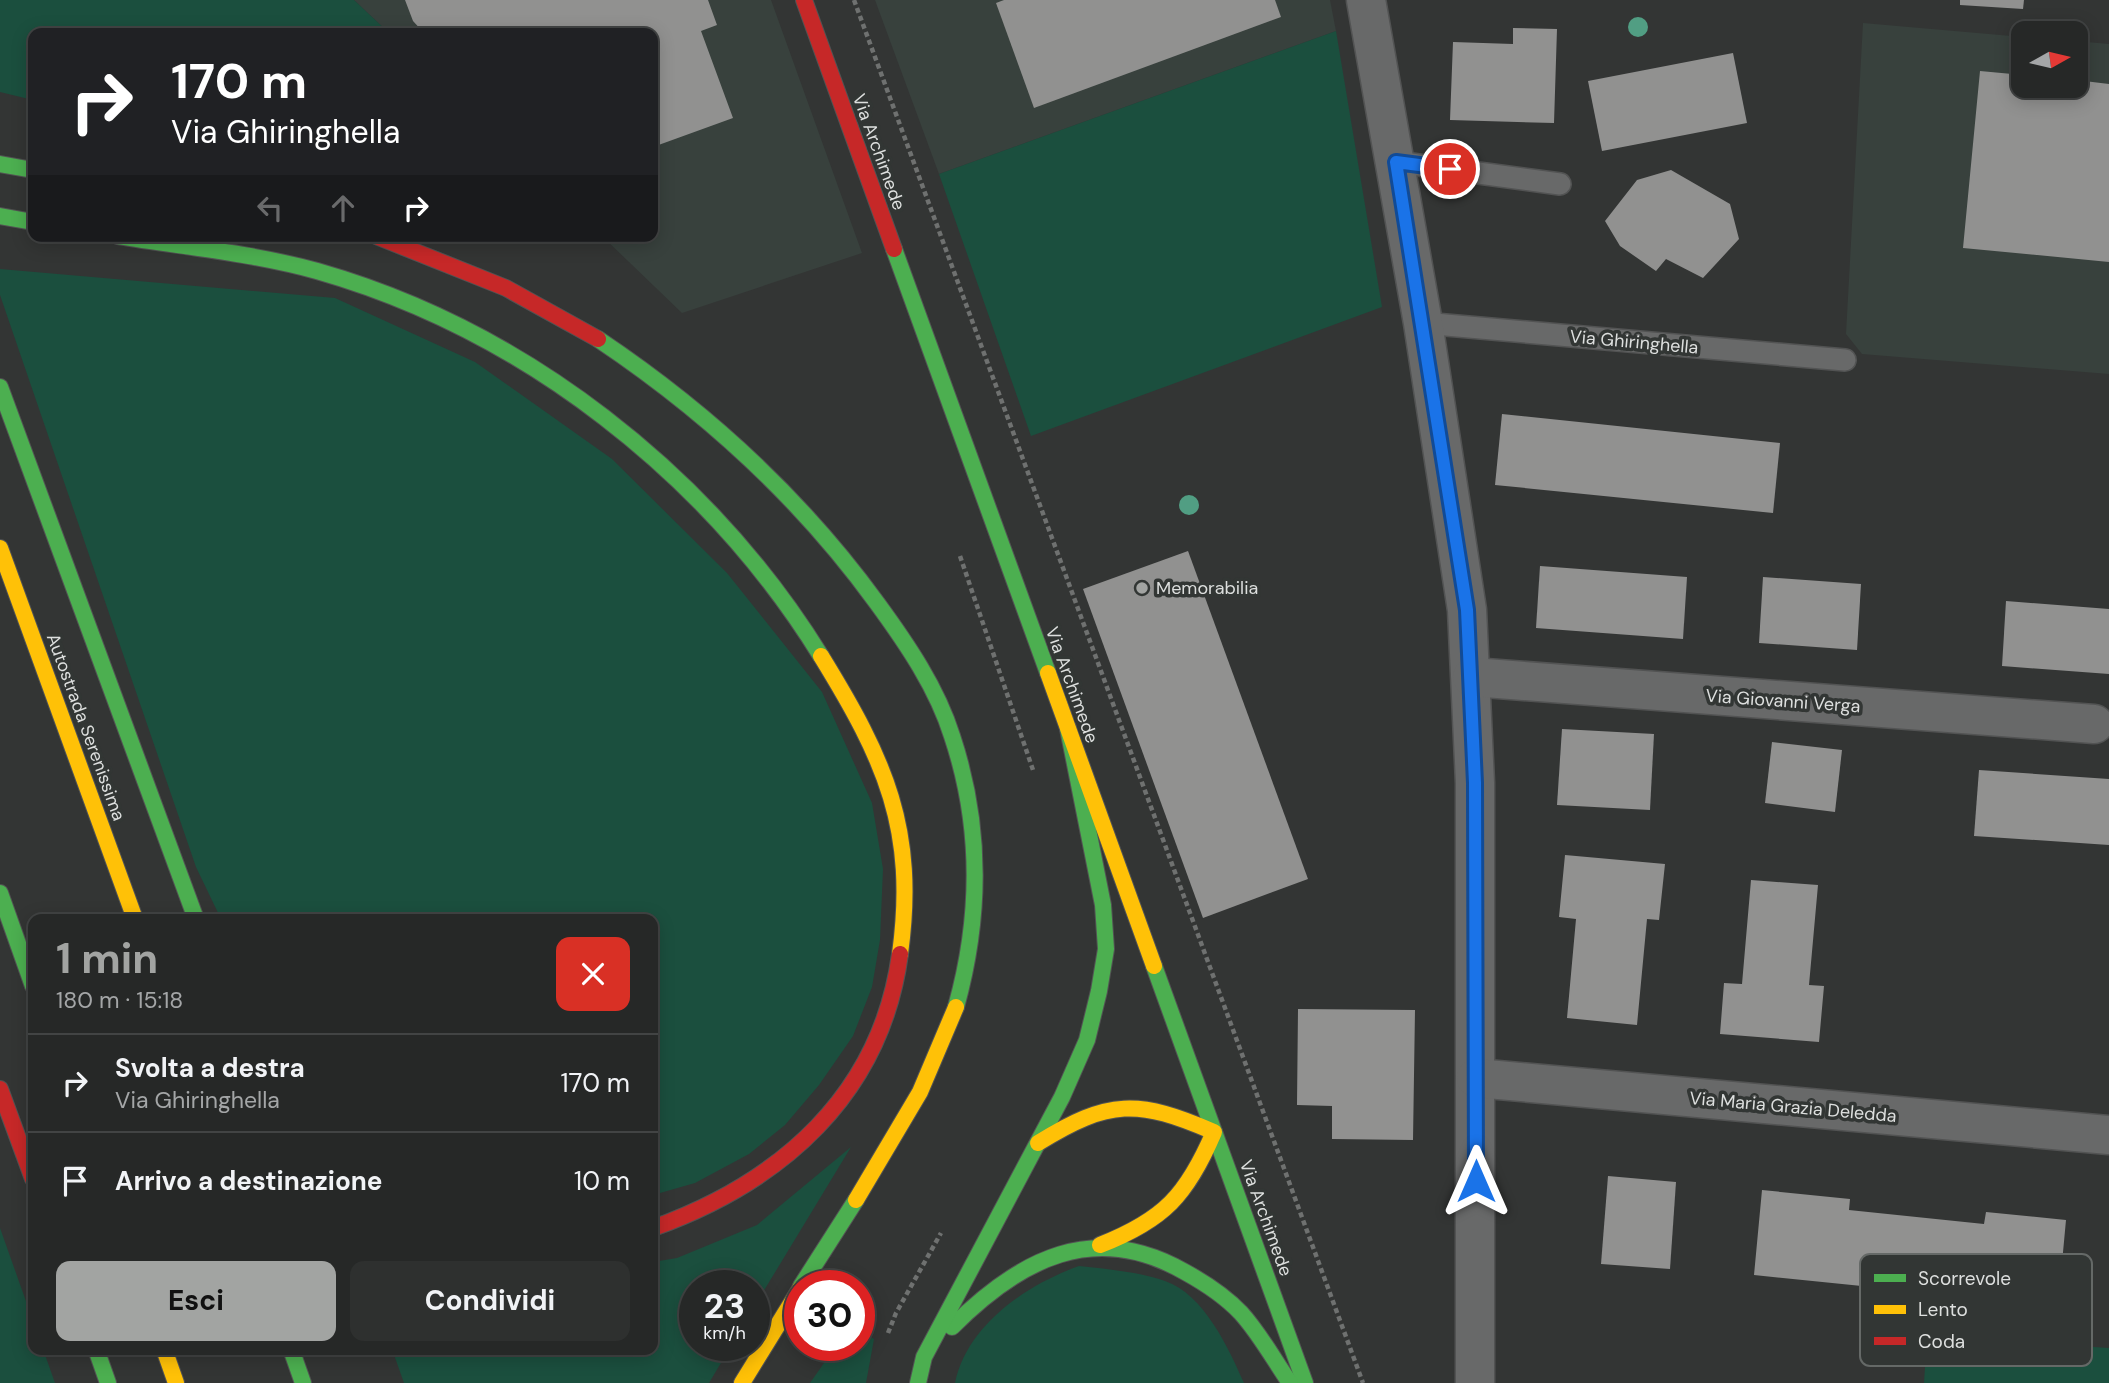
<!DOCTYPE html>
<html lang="it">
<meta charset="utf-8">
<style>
:root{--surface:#262827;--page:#2e302f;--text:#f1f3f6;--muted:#a4a6a7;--line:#424444;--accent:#a2a4a2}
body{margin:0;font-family:"DM Sans",sans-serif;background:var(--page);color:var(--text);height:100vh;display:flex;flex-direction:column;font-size:26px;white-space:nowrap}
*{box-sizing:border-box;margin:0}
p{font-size:23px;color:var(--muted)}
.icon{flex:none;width:38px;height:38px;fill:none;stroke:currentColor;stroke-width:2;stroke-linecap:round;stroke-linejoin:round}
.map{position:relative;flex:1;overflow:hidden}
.details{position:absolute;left:28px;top:914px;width:630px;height:441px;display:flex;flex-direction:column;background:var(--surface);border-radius:14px;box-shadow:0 4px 18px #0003,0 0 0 2px var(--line)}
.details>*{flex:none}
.top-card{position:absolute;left:28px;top:28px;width:630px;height:214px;border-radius:14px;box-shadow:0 4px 18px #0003,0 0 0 2px var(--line);background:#202124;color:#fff;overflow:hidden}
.needle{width:46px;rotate:82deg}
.buttons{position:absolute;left:2011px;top:21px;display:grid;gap:14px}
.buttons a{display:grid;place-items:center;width:77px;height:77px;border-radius:14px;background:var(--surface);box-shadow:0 4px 18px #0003,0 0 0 2px var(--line);font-size:35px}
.speed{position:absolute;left:679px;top:1270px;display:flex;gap:14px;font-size:35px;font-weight:700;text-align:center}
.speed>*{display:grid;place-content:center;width:91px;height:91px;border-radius:50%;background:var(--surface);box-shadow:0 4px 18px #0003,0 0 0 2px var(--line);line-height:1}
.speed small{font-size:18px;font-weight:400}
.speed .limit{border:10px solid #d22;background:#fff;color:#111}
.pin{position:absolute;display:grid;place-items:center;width:60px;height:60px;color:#fff;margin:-30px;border:4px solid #fff;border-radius:50%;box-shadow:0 2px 7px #0007}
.me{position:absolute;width:77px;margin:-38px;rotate:0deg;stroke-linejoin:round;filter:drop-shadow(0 0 5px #0008)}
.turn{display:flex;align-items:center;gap:24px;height:147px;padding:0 28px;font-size:32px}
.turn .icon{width:91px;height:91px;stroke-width:2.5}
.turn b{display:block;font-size:49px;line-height:60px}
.lanes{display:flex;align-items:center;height:66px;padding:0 28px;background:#0003;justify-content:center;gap:35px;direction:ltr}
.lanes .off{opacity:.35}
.round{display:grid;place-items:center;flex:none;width:74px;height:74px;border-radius:14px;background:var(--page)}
.overview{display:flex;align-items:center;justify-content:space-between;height:119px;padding:0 28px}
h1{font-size:42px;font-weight:700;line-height:52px;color:var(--accent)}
.primary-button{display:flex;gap:14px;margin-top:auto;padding:14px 28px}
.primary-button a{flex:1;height:80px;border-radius:14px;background:var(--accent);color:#111;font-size:28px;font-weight:700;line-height:80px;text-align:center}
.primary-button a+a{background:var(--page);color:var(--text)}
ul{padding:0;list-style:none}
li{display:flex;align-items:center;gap:21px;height:98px;padding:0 28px;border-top:2px solid var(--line)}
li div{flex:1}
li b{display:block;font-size:26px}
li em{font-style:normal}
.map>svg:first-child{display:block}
</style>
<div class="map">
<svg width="2109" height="1383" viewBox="0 0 2109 1383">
<rect width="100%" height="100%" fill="#333534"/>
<g fill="#38413d">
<polygon points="354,0 771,0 862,253 682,313 602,236 653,236 653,33 389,33"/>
<polygon points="875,0 1330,0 1336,31 939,174"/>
<polygon points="1863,23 2023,37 2023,86 2076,86 2076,41 2109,44 2109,374 1862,354 1846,334"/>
</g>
<g fill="#1b4f3e">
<polygon points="0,0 354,0 389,33 33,33 33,100 0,92"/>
<polygon points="1336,31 1382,307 1031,436 939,174"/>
<polygon points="0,269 335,298 475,362 612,459 727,573 822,692 872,803 883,869 880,940 872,987 853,1036 819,1085 785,1125 749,1154 695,1183 653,1195 653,919 221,919 196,867 0,295"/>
<polygon points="851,1147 754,1307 754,1286 695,1286 695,1346 731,1346 709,1383 404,1383 392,1349 653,1349 653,1262 677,1258 757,1225"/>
<polygon points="0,1228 33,1321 33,1349 43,1349 55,1383 0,1383"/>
<path d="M1079,1266C1107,1269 1139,1272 1165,1281C1204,1294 1229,1349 1244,1383H955C967,1325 1026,1285 1079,1266Z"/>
<polygon points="859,1329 874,1339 866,1383 810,1383 836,1346 859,1346"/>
<polygon points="1927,1336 2109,1348 2109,1383 1924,1383"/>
</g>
<g fill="#919190">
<polygon points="405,0 708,0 717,25 701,31 733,118 653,147 653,33 424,33 413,21"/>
<polygon points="1004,0 1275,0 1281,17 1034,108 996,3"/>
<polygon points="1960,0 2024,0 2023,9 1960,5"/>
<polygon points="1513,28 1557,29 1554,123 1450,120 1453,42 1513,44"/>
<polygon points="1733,53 1747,123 1602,151 1588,81"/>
<polygon points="1980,71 2023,75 2023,86 2076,86 2076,80 2109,84 2109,262 1963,248"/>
<polygon points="1671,170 1730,204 1739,239 1703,278 1666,259 1656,271 1620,246 1605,221 1637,180"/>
<polygon points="1502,414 1780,443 1773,513 1495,485"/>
<polygon points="1188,551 1308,879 1203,918 1083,589"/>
<polygon points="1540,566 1687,577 1683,639 1536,628"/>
<polygon points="1763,577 1861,584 1857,650 1759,643"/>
<polygon points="2006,601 2109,609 2109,674 2002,666"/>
<polygon points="1562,729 1654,734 1650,810 1557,805"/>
<polygon points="1772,742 1842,750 1835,812 1765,803"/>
<polygon points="1979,770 2109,779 2109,845 1974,836"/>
<polygon points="1565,855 1665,864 1659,920 1647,919 1637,1025 1567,1018 1576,919 1559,917"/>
<polygon points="1751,880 1818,885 1809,985 1824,986 1819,1042 1720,1034 1724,983 1742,984"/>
<polygon points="1298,1009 1415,1010 1413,1140 1332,1139 1332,1106 1297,1105"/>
<polygon points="1608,1176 1676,1182 1670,1269 1601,1264"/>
<polygon points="1762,1190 1850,1199 1849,1210 1984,1224 1986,1212 2066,1220 2058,1306 1754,1275"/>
</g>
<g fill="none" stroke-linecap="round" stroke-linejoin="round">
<defs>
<g id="lane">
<polyline points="1396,162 1560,184"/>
<polyline points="1423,323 1845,360"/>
</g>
<g id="street">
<polyline points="1366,0 1423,323 1467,610 1475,783 1475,1383"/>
<polyline points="1472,677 2094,724"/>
<polyline points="1476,1078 2109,1135"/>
</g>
<g id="fast">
<polyline points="0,164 33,170"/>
<polyline points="0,216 33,222"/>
<path d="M118,236C184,247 252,253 317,271C524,330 708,474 821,656"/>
<polyline points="894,249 1048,673"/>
<path d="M598,339C707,412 800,497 877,603C907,644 937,688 952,736C982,826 981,917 956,1007"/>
<polyline points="0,387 196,919"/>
<polyline points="0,893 33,986"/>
<polyline points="1154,966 1305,1383"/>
<polyline points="801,1286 856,1200"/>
<path d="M952,1327C1020,1259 1094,1220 1185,1272C1205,1283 1225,1296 1241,1313C1260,1334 1274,1360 1290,1383"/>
<polyline points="96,1349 108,1383"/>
<polyline points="291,1349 303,1383"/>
<polyline points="918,1383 924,1357 1062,1097 1087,1040 1099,991 1106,949 1103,905 1068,729"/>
</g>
<g id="slow">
<polyline points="0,548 135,919"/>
<path d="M821,656C885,760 917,829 900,954"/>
<polyline points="1048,673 1154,966"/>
<path d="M1038,1143C1109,1099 1138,1099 1214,1132C1187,1195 1164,1220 1100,1245"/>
<polyline points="856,1200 920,1092 956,1007"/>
<polyline points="164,1349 176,1383"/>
<polyline points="742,1383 800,1289"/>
</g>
<g id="jam">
<polyline points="804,0 894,249"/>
<polyline points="376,236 506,288 598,339"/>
<polyline points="0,1089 33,1179"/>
<path d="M653,1228C781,1182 881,1095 900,954"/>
</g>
</defs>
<use href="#lane" stroke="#525353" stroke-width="24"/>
<use href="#street" stroke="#525353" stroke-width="41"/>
<use href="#fast" stroke="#525353" stroke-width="18"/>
<use href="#slow" stroke="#525353" stroke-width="18"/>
<use href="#jam" stroke="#525353" stroke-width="18"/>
<g stroke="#6f7170" stroke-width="4.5" stroke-dasharray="5 3.5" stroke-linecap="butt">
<polyline points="854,0 1363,1383"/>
<polyline points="960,556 1033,770"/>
<polyline points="888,1333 896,1313 941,1233"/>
</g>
<use href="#lane" stroke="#686969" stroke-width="21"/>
<use href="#street" stroke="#686969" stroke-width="38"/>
<use href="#fast" stroke="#4caf50" stroke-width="16"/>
<use href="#slow" stroke="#ffc107" stroke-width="16"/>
<use href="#jam" stroke="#c62828" stroke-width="16"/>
</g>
<g fill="#519e83">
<circle cx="1638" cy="27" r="10"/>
<circle cx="1189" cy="505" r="10"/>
</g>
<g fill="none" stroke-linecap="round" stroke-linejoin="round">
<defs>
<polyline id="route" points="1450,169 1396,162 1467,610 1475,783 1476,1181"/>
</defs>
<use href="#route" stroke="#114b97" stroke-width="18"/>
<use href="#route" stroke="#1a73e8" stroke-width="12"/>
</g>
<circle fill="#a2a4a2" stroke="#323634" stroke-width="2.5" cx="1142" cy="588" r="7"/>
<g text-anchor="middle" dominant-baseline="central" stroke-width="7" stroke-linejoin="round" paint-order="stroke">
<g font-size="18" fill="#dddfde" stroke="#323634">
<text transform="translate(879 152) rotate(70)">Via Archimede</text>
<text transform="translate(1634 342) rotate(5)">Via Ghiringhella</text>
<text transform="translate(1072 685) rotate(70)">Via Archimede</text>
<text transform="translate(1783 701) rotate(4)">Via Giovanni Verga</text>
<text transform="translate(86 727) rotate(70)">Autostrada Serenissima</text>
<text transform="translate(1793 1107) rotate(5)">Via Maria Grazia Deledda</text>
<text transform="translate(1266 1218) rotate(70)">Via Archimede</text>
</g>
<g font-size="18" fill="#dddfde" stroke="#323634" text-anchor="start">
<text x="1156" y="588">Memorabilia</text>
</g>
</g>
<rect x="1860" y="1254" width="232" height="112" rx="10" fill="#323634" stroke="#656967" stroke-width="2"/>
<rect x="1874" y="1274" width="32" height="8" fill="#4caf50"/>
<rect x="1874" y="1305" width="32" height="9" fill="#ffc107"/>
<rect x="1874" y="1337" width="32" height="8" fill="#c62828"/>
<g font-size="19" fill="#dddfde">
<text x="1918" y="1285">Scorrevole</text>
<text x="1918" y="1316">Lento</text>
<text x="1918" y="1348">Coda</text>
</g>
</svg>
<div class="buttons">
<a><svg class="needle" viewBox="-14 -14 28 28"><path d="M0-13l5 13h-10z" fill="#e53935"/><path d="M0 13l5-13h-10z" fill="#a4a6a7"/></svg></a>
</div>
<div class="speed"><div>23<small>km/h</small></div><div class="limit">30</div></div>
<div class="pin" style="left:1450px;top:169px;background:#d93025"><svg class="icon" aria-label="arrive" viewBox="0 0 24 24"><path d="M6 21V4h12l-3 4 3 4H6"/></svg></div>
<svg class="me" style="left:1476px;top:1181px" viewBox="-20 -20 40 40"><path d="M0-17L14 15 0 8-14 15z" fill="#1a73e8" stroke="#fff" stroke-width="4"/></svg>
<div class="top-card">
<div class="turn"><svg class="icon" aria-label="right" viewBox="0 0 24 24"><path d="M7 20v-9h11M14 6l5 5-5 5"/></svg><div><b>170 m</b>Via Ghiringhella</div></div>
<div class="lanes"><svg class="icon off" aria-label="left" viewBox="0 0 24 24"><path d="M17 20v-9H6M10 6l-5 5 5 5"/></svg><svg class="icon off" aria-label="ahead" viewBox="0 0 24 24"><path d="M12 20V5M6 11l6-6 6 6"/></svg><svg class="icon" aria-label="right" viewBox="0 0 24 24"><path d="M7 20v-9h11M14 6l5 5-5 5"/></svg></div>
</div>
<section class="details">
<div class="overview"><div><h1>1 min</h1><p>180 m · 15:18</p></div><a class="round" style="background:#d93025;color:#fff"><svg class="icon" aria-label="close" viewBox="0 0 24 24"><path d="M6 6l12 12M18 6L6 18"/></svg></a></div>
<ul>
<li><svg class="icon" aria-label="right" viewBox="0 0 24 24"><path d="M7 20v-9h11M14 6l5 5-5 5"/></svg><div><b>Svolta a destra</b><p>Via Ghiringhella</p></div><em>170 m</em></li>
<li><svg class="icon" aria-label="arrive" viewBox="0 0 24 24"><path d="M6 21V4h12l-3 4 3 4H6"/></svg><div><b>Arrivo a destinazione</b></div><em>10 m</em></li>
</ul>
<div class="primary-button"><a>Esci</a><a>Condividi</a></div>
</section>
</div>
